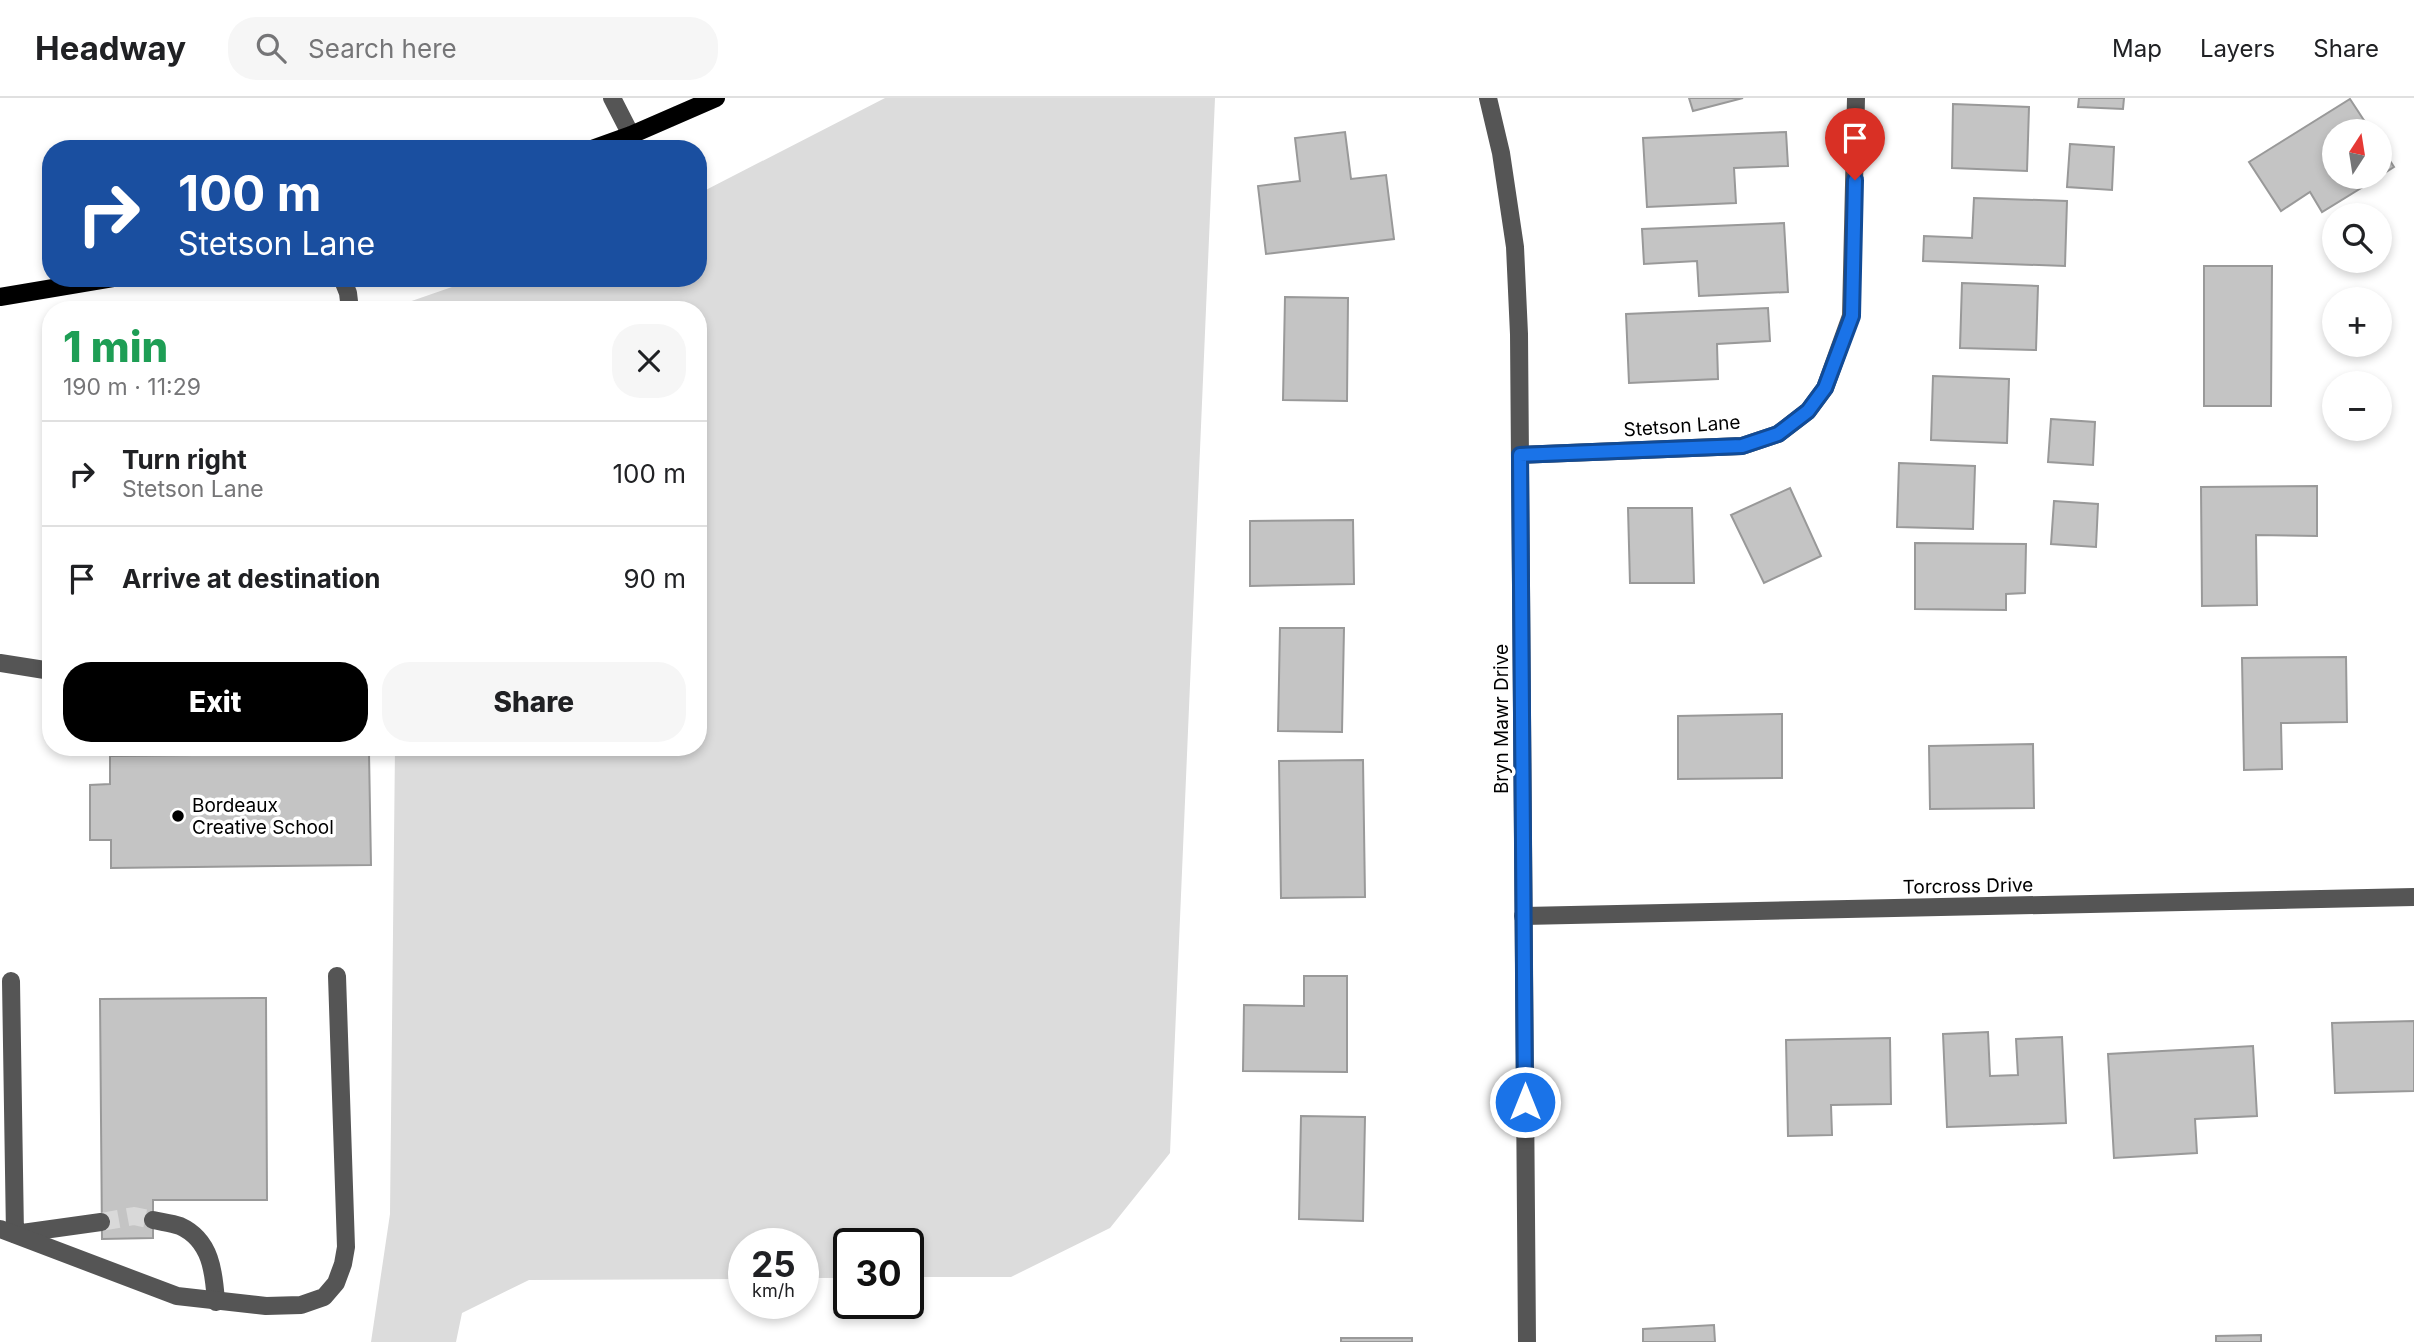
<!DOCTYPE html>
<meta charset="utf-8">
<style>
:root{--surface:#fff;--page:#f6f6f6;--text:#202124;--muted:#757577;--line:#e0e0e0;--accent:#000}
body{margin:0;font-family:Inter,sans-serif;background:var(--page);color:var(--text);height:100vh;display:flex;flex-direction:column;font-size:26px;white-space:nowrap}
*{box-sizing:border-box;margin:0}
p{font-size:23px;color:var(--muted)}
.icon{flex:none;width:38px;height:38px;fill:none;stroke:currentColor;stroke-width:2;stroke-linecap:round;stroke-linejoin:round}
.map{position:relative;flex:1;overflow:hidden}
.drawer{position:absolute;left:42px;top:203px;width:665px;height:455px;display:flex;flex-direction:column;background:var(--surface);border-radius:28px;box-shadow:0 4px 10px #0003}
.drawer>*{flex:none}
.guide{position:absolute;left:42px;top:42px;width:665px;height:147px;border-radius:28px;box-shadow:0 4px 10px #0003;background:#1a4fa0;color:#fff;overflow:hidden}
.needle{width:46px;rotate:12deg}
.tools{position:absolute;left:2322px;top:21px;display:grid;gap:14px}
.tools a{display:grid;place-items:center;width:70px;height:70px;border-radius:50%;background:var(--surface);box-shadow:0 4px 10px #0003;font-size:35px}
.speed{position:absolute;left:728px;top:1130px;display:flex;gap:14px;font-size:35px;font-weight:700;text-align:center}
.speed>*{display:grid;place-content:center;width:91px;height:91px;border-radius:50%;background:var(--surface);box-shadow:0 4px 10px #0003;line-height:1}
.speed small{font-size:18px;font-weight:400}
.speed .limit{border:4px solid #111;border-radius:10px;background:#fff;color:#111}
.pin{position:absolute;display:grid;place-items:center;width:60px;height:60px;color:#fff;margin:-72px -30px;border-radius:50% 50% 50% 0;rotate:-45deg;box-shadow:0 0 7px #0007}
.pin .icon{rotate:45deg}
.me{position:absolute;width:77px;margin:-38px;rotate:0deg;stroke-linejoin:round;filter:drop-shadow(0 0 5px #0008)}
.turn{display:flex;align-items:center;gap:24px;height:147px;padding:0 21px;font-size:32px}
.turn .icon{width:91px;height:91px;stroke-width:2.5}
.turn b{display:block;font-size:49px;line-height:60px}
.round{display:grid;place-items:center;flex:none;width:74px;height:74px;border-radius:28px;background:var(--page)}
.summary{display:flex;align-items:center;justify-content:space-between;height:119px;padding:0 21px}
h1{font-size:42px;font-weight:800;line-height:52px;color:#1e9e55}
.cta{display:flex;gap:14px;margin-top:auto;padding:14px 21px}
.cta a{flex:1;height:80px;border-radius:28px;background:var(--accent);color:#fff;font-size:28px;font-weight:800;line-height:80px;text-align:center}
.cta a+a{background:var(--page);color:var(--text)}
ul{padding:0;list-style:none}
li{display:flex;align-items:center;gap:21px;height:105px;padding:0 21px;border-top:2px solid var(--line)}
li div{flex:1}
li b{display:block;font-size:26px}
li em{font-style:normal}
header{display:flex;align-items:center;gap:42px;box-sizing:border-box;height:98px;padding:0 35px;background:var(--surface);border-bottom:2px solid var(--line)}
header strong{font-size:33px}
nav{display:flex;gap:38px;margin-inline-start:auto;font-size:24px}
.search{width:490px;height:63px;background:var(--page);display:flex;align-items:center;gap:18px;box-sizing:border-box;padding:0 24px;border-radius:28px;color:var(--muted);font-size:26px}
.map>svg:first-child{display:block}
</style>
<header>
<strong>Headway</strong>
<div class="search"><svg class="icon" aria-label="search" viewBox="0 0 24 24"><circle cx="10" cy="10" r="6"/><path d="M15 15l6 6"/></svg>Search here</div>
<nav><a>Map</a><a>Layers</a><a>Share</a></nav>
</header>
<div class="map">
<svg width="2414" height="1244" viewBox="0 0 2414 1244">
<rect width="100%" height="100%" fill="#fff"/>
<polygon fill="#dcdcdc" points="885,0 1215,0 1170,1055 1110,1130 1011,1179 908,1179 908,1146 849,1146 849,1180 803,1180 803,1146 744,1146 744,1181 529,1182 462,1215 456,1244 371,1244 390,1116 395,649 698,649 698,212 400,212 400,207 478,180 698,180 698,96"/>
<g fill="#c4c4c4" stroke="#999" stroke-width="2">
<polygon points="1689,0 1743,0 1693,13"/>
<polygon points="2079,0 2124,0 2123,11 2078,9"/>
<polygon points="2350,1 2371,33 2334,33 2334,79 2379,79 2322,114 2310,94 2281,113 2249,64"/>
<polygon points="1953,6 2029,9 2027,73 1952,70"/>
<polygon points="1345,34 1351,81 1386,77 1394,141 1266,156 1258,88 1300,83 1295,40"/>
<polygon points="1786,34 1788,68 1734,70 1736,105 1647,109 1643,40"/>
<polygon points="2070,46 2114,49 2112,92 2067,89"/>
<polygon points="2380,47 2394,69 2380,78"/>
<polygon points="1974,100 2067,103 2065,168 1923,163 1924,138 1972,140"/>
<polygon points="1784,125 1788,194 1699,198 1697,163 1644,166 1642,131"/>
<polygon points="2204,168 2272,168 2271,308 2204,308"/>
<polygon points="1962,185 2038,188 2036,252 1960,250"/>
<polygon points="1285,199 1348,200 1347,303 1283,302"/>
<polygon points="1768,210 1770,243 1717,246 1718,281 1629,285 1626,216"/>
<polygon points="1933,278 2009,281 2007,345 1931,342"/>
<polygon points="2051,321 2095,324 2093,367 2048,364"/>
<polygon points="1899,365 1975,368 1973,431 1897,429"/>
<polygon points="2317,388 2317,438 2256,437 2257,507 2202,508 2201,389"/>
<polygon points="1790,390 1821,458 1764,485 1731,417"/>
<polygon points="2054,403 2098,406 2096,449 2051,446"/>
<polygon points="1628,410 1692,410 1694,485 1630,485"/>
<polygon points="1353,422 1354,486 1250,488 1250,423"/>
<polygon points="1915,445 2026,446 2025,495 2006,496 2006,512 1915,511"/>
<polygon points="1280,530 1344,530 1342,634 1278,633"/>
<polygon points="2346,559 2347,624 2281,625 2282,671 2244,672 2242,560"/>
<polygon points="1782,616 1782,680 1678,681 1678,618"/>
<polygon points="2033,646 2034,710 1930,711 1929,648"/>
<polygon points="369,655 371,767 111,770 111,742 90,742 90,687 110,686 110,658"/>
<polygon points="1363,662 1365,799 1281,800 1279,663"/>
<polygon points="1304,878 1347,878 1347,974 1243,973 1244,907 1304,908"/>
<polygon points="266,900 267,1102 153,1102 153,1140 102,1141 100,901"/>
<polygon points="2414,923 2414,993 2335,995 2332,925"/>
<polygon points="1988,934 1990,978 2018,977 2016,941 2062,939 2066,1025 1947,1029 1943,936"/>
<polygon points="1890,940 1891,1006 1831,1007 1832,1037 1788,1038 1786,942"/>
<polygon points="2253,948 2257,1018 2195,1021 2197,1055 2114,1060 2108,956"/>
<polygon points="1301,1018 1365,1019 1363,1123 1299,1121"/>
<polygon points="1714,1227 1715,1244 1643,1244 1643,1231"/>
<polygon points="2261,1237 2261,1244 2216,1244 2216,1238"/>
<rect x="1341" y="1240" width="71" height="4"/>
</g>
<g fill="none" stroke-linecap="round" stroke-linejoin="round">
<polyline stroke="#d9d9d9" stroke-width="18" stroke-dasharray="18 9" stroke-linecap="butt" points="101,1124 134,1118 153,1122"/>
<g stroke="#555" stroke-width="18">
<polyline points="612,0 631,37"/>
<polyline points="1488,0 1501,55 1515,149 1519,236 1527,1244"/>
<polyline points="342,180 348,195 350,212"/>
<polyline points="1520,357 1742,348 1778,336 1808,313 1825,290 1851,218 1856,0"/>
<polyline points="0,565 51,573"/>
<polyline points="1523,818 2414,799"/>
<polyline points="11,883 15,1136 101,1124"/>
<path d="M153,1122C162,1124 172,1125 180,1128C211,1142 214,1174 216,1204"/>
<polyline points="0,1131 177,1198 266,1208 301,1207 324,1199 336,1185 343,1166 346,1149 337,878"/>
</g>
<g stroke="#000" stroke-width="18">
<polyline points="592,51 631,37 716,0"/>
<polyline points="0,199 113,180"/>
</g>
</g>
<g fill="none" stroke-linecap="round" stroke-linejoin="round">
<defs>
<polyline id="route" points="1525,1004 1520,357 1742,348 1778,336 1808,313 1825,290 1852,218 1855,82"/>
</defs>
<use href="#route" stroke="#114b97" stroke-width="18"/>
<use href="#route" stroke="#1a73e8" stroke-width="12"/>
</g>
<circle fill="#000" stroke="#fff" stroke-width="2.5" cx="178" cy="718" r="7"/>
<g text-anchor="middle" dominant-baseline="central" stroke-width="7" stroke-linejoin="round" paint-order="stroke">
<g font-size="19" fill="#000" stroke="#fff">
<text transform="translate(1682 328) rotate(-4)">Stetson Lane</text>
<text transform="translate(1501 621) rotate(-90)">Bryn Mawr Drive</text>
<text transform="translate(1968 788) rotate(-1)">Torcross Drive</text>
</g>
<g font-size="19" fill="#000" stroke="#fff" text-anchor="start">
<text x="192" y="707">Bordeaux<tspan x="192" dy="22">Creative School</tspan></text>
</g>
</g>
</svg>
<div class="tools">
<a><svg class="needle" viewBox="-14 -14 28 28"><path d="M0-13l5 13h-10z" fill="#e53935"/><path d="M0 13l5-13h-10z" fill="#757577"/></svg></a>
<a><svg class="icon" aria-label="search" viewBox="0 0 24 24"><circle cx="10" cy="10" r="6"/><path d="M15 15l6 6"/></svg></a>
<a>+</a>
<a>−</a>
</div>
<div class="speed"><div>25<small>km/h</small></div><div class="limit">30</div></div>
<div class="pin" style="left:1855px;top:82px;background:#d93025"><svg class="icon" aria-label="arrive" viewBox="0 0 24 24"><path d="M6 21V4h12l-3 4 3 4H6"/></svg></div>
<svg class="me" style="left:1525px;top:1004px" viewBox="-20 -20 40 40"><circle r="17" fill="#1a73e8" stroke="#fff" stroke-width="3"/><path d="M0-11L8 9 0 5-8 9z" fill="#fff"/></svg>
<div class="guide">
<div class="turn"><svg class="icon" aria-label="right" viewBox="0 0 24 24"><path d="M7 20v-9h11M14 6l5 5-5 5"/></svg><div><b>100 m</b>Stetson Lane</div></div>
</div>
<section class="drawer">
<div class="summary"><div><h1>1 min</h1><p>190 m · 11:29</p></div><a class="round"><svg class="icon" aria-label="close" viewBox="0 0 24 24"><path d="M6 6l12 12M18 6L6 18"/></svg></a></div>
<ul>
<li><svg class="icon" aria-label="right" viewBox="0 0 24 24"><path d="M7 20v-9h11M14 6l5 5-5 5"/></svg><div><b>Turn right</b><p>Stetson Lane</p></div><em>100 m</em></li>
<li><svg class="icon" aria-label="arrive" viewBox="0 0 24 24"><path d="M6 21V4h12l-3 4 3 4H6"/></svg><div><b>Arrive at destination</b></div><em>90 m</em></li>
</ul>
<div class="cta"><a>Exit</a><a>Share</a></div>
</section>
</div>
